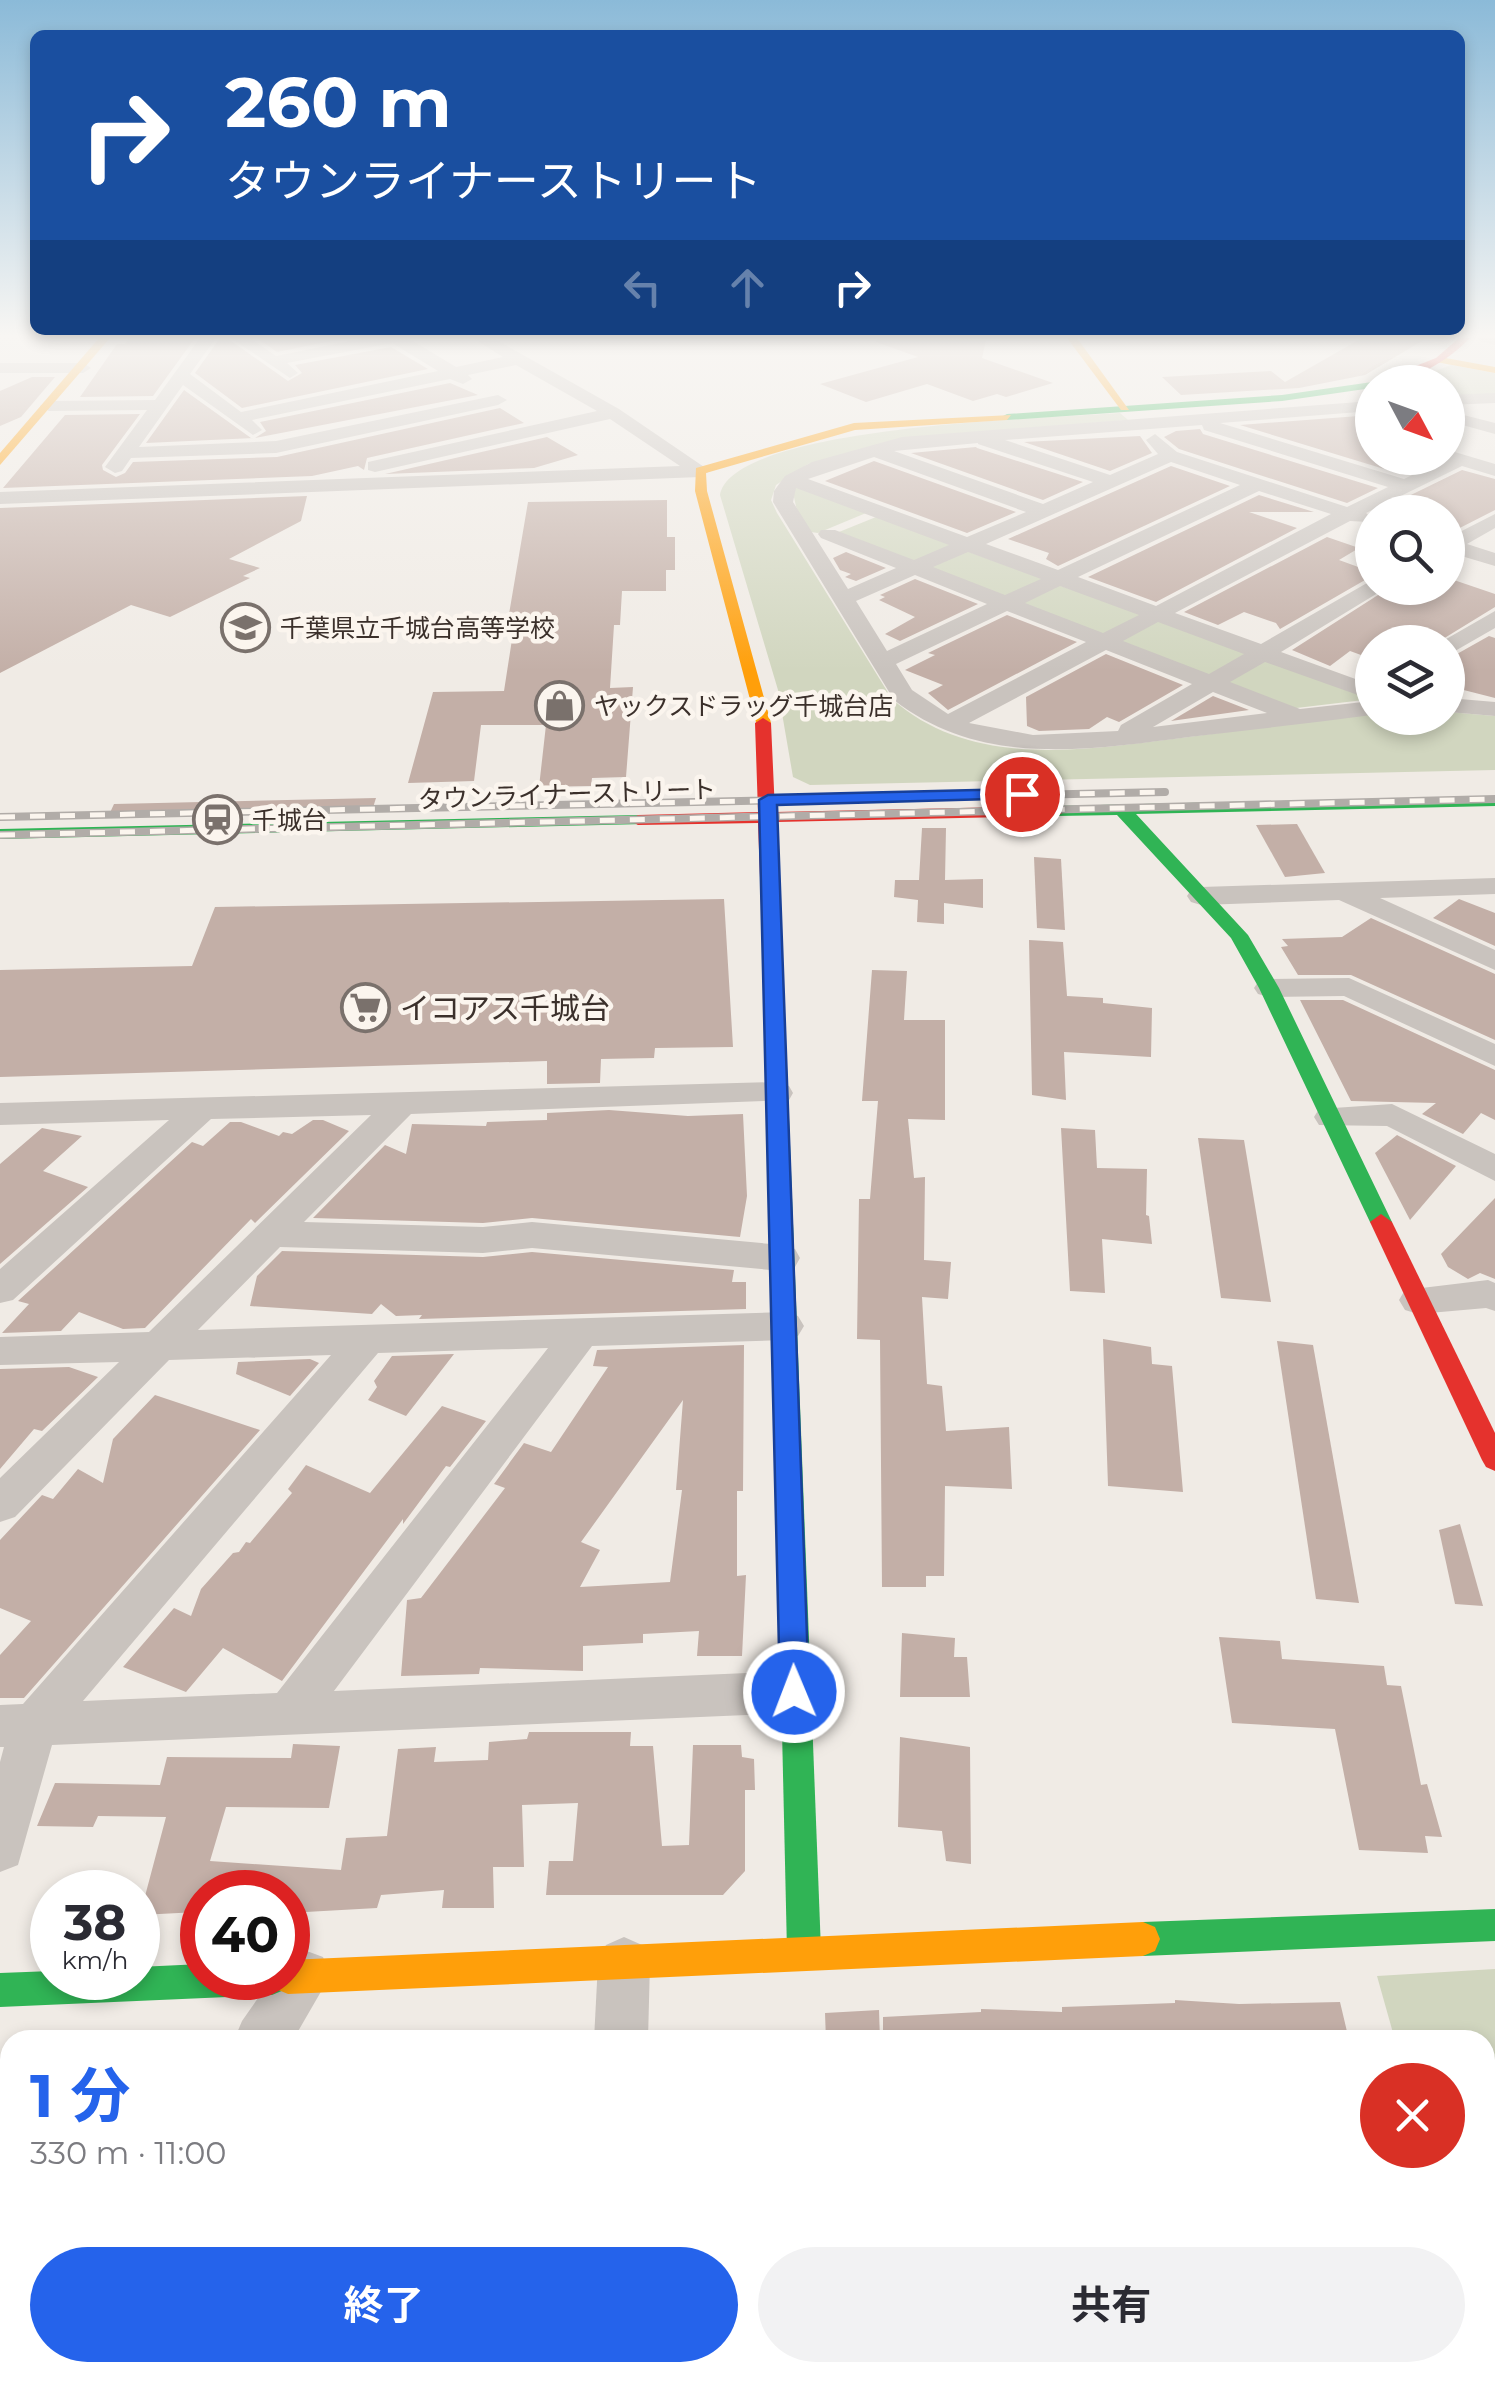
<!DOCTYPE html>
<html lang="ja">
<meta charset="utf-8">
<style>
:root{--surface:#fff;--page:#f2f2f3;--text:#2b2b33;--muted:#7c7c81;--accent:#2563eb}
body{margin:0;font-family:Montserrat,"Noto Sans JP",sans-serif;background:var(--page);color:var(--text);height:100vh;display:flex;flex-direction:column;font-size:38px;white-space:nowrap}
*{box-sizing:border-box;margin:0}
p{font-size:32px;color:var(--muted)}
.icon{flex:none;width:55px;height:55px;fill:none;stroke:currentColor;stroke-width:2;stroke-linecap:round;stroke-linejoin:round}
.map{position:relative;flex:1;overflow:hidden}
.details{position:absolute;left:0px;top:2030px;width:1495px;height:352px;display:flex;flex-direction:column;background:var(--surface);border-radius:30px 30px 0 0;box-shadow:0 5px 15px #0003}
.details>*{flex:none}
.guide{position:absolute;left:30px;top:30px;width:1435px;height:305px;border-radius:15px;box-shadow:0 5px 15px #0003;background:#1a4fa0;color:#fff;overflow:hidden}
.needle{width:65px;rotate:131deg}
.fabs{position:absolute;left:1355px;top:365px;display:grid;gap:20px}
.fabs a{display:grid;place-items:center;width:110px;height:110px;border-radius:50%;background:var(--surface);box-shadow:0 5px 15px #0003;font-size:50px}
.speed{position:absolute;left:30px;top:1870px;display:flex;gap:20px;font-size:50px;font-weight:700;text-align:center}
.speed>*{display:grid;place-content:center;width:130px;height:130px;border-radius:50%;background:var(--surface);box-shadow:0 5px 15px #0003;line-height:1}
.speed small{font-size:25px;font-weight:400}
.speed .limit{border:15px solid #d22;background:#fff;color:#111}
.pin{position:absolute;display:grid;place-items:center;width:85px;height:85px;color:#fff;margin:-42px;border:5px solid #fff;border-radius:50%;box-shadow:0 2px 10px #0007}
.me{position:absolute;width:110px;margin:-55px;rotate:359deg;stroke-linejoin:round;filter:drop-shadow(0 0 8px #0008)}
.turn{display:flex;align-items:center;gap:35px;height:210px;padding:0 30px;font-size:45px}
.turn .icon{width:130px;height:130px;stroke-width:2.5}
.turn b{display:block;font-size:70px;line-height:85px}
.lanes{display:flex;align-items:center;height:95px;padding:0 30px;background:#0003;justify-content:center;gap:50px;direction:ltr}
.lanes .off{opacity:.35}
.round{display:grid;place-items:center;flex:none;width:105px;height:105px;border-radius:52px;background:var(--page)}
.summary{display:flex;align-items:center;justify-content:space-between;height:170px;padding:0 30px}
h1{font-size:60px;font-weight:700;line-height:75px;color:var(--accent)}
.action{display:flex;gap:20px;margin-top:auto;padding:20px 30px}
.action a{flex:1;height:115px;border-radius:60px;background:var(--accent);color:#fff;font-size:40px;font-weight:700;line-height:115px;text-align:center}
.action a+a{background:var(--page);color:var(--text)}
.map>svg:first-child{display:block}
</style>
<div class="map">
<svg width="1495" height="2381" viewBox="0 0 1495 2381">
<rect width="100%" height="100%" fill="#f0ebe5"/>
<g fill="#d1d6bf">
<polygon points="1451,365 1495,373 1495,395 1448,397 1448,382 1407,382"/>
<path d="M1120,413L1128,420L899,439L808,464L776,485L771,500L777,513L892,699C976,773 1095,748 1196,736C1255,728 1314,721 1372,714V718H1448V712L1495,716V770L810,785L793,777L778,690L720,495C731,425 1057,418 1120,413Z"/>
<polygon points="792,488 804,488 866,513 818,533 811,532 797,511"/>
<polygon points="876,517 955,543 911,563 834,534"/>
<polygon points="961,549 1043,579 1003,598 919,567"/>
<polygon points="1055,584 1141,613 1138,618 1103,637 1015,603"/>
<polygon points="1154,620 1245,651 1246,655 1206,678 1111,642"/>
<polygon points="1270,659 1372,699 1288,709 1219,683"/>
<polygon points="1495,1969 1495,2093 1485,2087 1485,2040 1395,2040 1377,1976"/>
</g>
<g fill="#c3afa7" fill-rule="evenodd">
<polygon points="129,338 195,338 153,396 80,397 117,344 125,344"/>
<polygon points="220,338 227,338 288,381 302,373 295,365 391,347 428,369 242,408 195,373"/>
<polygon points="257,338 346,338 277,352"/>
<polygon points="877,338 986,340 982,358 1053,383 1006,397 997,394 973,401 927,384 866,402 820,384 918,357 876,342"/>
<polygon points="1362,338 1427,338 1365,375 1299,388 1181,395 1162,377 1271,371 1285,382"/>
<polygon points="32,377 55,377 21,417 0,426 0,391"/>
<polygon points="450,383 478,395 255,438 266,431 260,422"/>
<polygon points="184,390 251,438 254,438 146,443"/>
<polygon points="500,408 524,423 367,458 364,470 358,466 312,476 3,488 65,415 140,414 102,465 103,470 116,477 125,473 133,462 277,457"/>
<polygon points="1372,415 1372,458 1437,459 1404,475 1240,425"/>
<polygon points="1200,429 1203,434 1378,488 1347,503 1179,449 1164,437 1176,431"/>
<polygon points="1140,436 1152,453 1110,471 1024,442"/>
<polygon points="547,437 578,455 534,468 385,474"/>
<polygon points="976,447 977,448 1083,482 1043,500 911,453"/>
<polygon points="874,461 1016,512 967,533 825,481"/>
<polygon points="1171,466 1230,486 1058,566 1046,559 1049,553 1008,539"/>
<polygon points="1462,470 1495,479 1495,510 1448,534 1448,512 1376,512"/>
<polygon points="1259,495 1314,512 1249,512 1297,528 1156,602 1088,577"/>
<polygon points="307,496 301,521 229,559 260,568 243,576 250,578 170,617 131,605 0,673 0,508"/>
<polygon points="667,500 667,537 675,537 675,570 666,570 666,591 622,591 620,625 614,625 610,688 633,687 626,777 592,778 591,786 539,787 546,725 481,725 474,781 408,783 433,692 504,691 515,620 508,620 528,502"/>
<polygon points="1327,537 1359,548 1339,560 1372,572 1372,581 1365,580 1280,629 1276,623 1244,612 1218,625 1184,612"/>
<polygon points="846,552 886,568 856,581 845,577 851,574 840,570 833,558"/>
<polygon points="1448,578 1495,594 1495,607 1438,642 1372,642 1372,659 1350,651 1330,666 1292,650 1389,588 1448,588"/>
<polygon points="915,579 978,604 900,641 885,634 915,617 879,600 885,597 880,595"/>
<polygon points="1007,615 1077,642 948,710 928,693 943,685 905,670 935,655 928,653"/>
<polygon points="1489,636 1495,638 1495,698 1448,686 1448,659"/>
<polygon points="1106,654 1183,685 1119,722 1107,717 1089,729 1039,731 1027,726 1026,697"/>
<polygon points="1213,696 1249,710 1171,721"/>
<polygon points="376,798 372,811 108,817 114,804"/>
<polygon points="1297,824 1325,873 1285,877 1256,825"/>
<polygon points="922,828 946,828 945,880 983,879 983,908 944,903 944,924 917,922 918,900 894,897 895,880 919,880"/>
<polygon points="1034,857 1061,859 1065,930 1037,928"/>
<polygon points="724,899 733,1047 655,1048 654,1058 601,1059 600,1083 547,1084 547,1061 0,1077 0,970 192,966 215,907"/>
<polygon points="1459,899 1495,913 1495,946 1433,918"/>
<polygon points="1371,918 1495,974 1495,1040 1351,975 1298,975 1281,947 1288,946 1282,939 1342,937"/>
<polygon points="1029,940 1063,942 1067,996 1103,998 1103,1003 1152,1008 1151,1057 1064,1052 1066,1100 1032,1095"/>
<polygon points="872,970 907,971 904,1020 945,1020 945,1120 908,1119 914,1178 925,1177 924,1260 951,1262 948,1299 922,1297 927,1384 942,1386 946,1431 1009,1427 1012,1489 945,1486 944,1576 926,1576 926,1587 882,1587 880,1340 857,1339 859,1199 870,1199 878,1101 862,1101"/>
<polygon points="1300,1000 1343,1000 1495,1070 1495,1120 1481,1113 1463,1134 1422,1114 1436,1103 1351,1101"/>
<polygon points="609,1110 688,1116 743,1114 747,1196 740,1237 532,1218 483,1223 313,1218 385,1145 406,1154 412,1124 486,1126 487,1122 547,1120 547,1113"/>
<polygon points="313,1120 323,1120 349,1131 255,1223 251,1219 145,1328 123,1329 79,1312 61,1331 2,1333 29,1304 18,1301 192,1142 203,1146 230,1122 241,1122 279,1136 283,1132 292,1134"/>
<polygon points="42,1128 82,1136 43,1171 88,1187 0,1264 0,1164"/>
<polygon points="1061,1128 1095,1130 1097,1168 1147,1169 1146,1215 1149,1216 1152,1244 1102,1239 1105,1293 1070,1291"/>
<polygon points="1397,1135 1456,1166 1410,1220 1375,1153"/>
<polygon points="1198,1138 1244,1140 1271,1302 1221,1298"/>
<polygon points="1495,1198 1495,1279 1480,1273 1468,1279 1448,1267 1441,1254"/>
<polygon points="282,1251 483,1257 532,1252 734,1270 732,1282 746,1282 746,1309 419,1319 422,1315 396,1316 381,1304 372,1314 250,1306 257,1276"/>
<polygon points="1103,1339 1151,1347 1152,1364 1172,1366 1183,1492 1108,1486"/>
<polygon points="1277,1341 1313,1345 1359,1603 1316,1599"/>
<path d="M744,1345L743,1491H737V1576L746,1575L742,1656H697L699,1631L643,1634V1643L583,1646V1671L480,1668L479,1674L401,1676L407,1600L421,1598L505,1488L494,1484L524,1443L551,1452L608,1367L593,1366L597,1350ZM683,1400L676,1490H682L670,1582L580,1587L600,1550L581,1542Z"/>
<polygon points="454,1354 406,1416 368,1400 377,1387 374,1381 392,1356"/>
<polygon points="310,1359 319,1363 290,1396 236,1374 238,1362"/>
<polygon points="69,1367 98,1377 42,1431 34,1429 0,1469 0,1369"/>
<polygon points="155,1395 260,1430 24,1698 0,1698 0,1655 31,1621 0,1608 0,1540 42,1495 53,1499 78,1469 103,1483 113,1439"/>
<polygon points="442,1406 486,1421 450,1467 446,1466 403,1524 403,1519 282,1681 223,1648 186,1692 123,1667 174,1608 191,1616 201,1589 233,1553 239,1552 246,1542 250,1543 292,1493 288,1489 306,1465 370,1493"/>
<polygon points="1460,1524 1483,1606 1455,1604 1439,1530"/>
<polygon points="902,1633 955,1638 954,1657 967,1657 970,1697 900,1697"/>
<polygon points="1219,1637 1280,1641 1282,1659 1384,1666 1387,1685 1401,1686 1421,1785 1427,1784 1442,1837 1425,1836 1428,1853 1359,1850 1335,1729 1232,1723"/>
<polygon points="529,1732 631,1732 630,1746 653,1746 662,1846 689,1845 693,1745 741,1745 742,1757 754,1759 755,1790 745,1790 745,1871 723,1895 546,1895 549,1861 573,1861 578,1803 522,1805 524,1867 493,1867 494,1908 442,1908 444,1890 381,1895 377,1908 288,1913 288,1892 202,1892 198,1912 140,1915 166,1817 98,1816 93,1827 37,1826 55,1783 160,1785 167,1757 291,1758 293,1744 340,1746 329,1808 226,1807 210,1861 341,1870 346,1838 387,1836 398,1749 436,1747 434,1762 488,1760 489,1742 527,1739"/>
<polygon points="900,1737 970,1747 971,1864 946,1861 942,1831 898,1827"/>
<polygon points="1175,2000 1239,2004 1340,2002 1349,2040 883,2040 883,2017 981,2012 981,2009 1062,2012 1062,2007 1175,2003"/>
<polygon points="879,2010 880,2040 826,2040 825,2013"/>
</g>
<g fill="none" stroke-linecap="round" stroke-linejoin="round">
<g fill="#c9c3be" fill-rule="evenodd">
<polygon points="200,338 216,338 190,374 241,412 438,371 392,343 287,363 298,373 290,378 231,338 250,338 276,356 365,338 408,338 456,367 503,357 473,338 493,338 619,409 710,471 700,477 0,504 0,492 680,466 610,419 375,472 368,470 368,462 597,411 516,365 468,375 472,379 463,384 450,379 252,420 262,430 253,435 183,385 139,447 276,441 498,395 507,400 498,405 276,453 131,458 122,471 115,473 105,467 147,410 49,411 40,406 49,401 155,400"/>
<polygon points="1478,338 1495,338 1495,345 1480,341"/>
<polygon points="0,363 83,363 91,368 83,373 0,373"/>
<polygon points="1495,393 1495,403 1448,405 1448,395"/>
<path d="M1372,401V411L1220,423L1404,479L1443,460L1440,458H1448V450L1495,464V476L1462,466L1366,513L1372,518L1369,522L1350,521L1175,613L1261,644L1367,583L1386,588L1281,652L1372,685V700L1265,662L1230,682L1300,709L1372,701V715C1311,723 1250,730 1189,737C1088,750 981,768 894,700L773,502L774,491L785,476L812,462L902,437ZM1202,425L1204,430L1388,487L1347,507L1177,452L1155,434L1146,440L1158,454L1110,475L1005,440ZM978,443V444L1093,482L1043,504L894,451ZM874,457L1026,512L967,537L808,479ZM1171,462L1240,485L1058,570L986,544ZM796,488L949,545L914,560L835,530H821L818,534L821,538L896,568L848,589L793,502ZM1259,491L1331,514L1156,606L1078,577ZM968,552L1041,579L1005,595L933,567ZM915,575L987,604L887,651L856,601ZM1060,586L1139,615L1103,633L1025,603ZM1007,611L1086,642L948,714L912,690L896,664ZM1158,622L1244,654L1209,674L1123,641ZM1106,650L1192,684L1121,725L1118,731L1033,735L969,723ZM1213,692L1267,713L1153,727Z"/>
<polygon points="1448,411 1495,423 1495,434 1448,421"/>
<polygon points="1495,514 1495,528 1467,544 1495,553 1495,566 1448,552 1448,538"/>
<polygon points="1495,611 1495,628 1448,655 1448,642 1441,642"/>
<polygon points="1448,698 1495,702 1495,716 1448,712"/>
<polygon points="1495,878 1495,894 1380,898 1495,950 1495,970 1339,900 1201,905 1191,902 1187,896 1191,890 1201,887"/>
<polygon points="1349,978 1495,1044 1495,1066 1344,996 1269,997 1258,994 1254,988 1258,982 1269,979"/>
<path d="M777,1082L789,1086L793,1093L789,1100L411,1114L304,1222L483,1227L532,1222L782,1245L795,1249L800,1258L795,1267L782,1271L532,1248L483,1253L280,1247L198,1330L785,1312L798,1316L804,1326L798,1336L785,1340L592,1346L334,1691L795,1671L811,1677L818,1692L811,1707L795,1713L52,1745L18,1865L0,1872V1762L4,1747H0V1705L23,1704L331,1355L169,1360L15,1517L0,1522V1478L119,1362L0,1365V1337L149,1332L371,1115L211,1119L13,1300L0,1303V1269L169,1120L0,1125V1103ZM548,1348L277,1693L83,1701L378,1353Z"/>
<polygon points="1392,1104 1495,1154 1495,1181 1387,1126 1319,1125 1314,1117 1319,1109"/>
<polygon points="1488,1280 1495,1283 1495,1311 1486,1308 1418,1314 1405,1310 1399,1300 1405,1290"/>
<polygon points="624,1937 642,1945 650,1963 648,2040 594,2040 598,1963 606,1945"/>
<polygon points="304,1950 323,1957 330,1976 293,2040 234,2040 242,2021 272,1978 288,1978 288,1957"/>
<polygon points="10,2327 10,2372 69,2372 66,2381 0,2381 0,2328"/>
<rect x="576" y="2372" width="62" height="9"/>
<polygon points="850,2372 911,2372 912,2381 850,2381"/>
</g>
<g fill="#30b455" fill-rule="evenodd">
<polygon points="1372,382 1375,382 1372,388 1282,401 1007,420 1001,417 1007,414 1282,395"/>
<polygon points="1495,796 1495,806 1136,814 1248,935 1279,988 1392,1222 1381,1230 1370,1222 1259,988 1231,938 1117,815 1057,816 1048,811 1057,806"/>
<polygon points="638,815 647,820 644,824 0,839 0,829"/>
<polygon points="777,1060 787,1067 821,1951 816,1963 804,1968 792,1963 787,1951 767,1067"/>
<polygon points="1495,1909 1495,1941 1143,1956 1131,1951 1126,1939 1131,1927 1143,1922"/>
<polygon points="202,1964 202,1978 288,1975 289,1978 284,1990 272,1995 0,2007 0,1973 52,1971 52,1978 138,1978 138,1967"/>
</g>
<g fill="#ff9f0a" fill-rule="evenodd">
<polygon points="99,338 110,338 0,465 0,453"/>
<polygon points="1067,338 1077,338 1129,410 1121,410"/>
<polygon points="1440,357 1495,367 1495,373 1436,362"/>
<polygon points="1011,415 1007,420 855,430 706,473 707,491 771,723 757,726 695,491 696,468 854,423"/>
<polygon points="1143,1922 1155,1927 1160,1939 1155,1951 1143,1956 288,1994 276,1989 271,1978 288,1978 288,1960"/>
</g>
<g fill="#e5322d" fill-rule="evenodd">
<path d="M1459,338H1470C1447,362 1410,384 1375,382L1436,358Z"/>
<polygon points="763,718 771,723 775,812 1057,806 1066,811 1057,816 776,822 787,1067 777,1074 767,1067 758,823 638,825 629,820 638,815 758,812 755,723"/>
<polygon points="1381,1214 1392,1222 1495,1433 1495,1471 1486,1467 1482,1460 1370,1222"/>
</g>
<defs>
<g id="rail">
<polyline points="0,817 1165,792"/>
<polyline points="0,835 1495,799"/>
</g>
</defs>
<use href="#rail" stroke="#b1aca8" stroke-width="8"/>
<use href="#rail" stroke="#fbf5ee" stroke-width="5" stroke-dasharray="15" stroke-linecap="butt"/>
</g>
<linearGradient id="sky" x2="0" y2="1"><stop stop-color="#8bbad8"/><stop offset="0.5" stop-color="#f8f6f3"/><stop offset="1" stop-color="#f8f6f3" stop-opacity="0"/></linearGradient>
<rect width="1495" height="671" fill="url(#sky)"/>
<polygon fill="#2563eb" stroke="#184099" stroke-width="2.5" points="1022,789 1030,794 1028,798 777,805 809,1692 805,1702 794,1706 784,1702 780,1692 759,800 768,795"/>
<defs>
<symbol id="school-ring" viewBox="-11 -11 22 22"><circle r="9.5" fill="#fbf5ee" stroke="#7a716c" stroke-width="1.5"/><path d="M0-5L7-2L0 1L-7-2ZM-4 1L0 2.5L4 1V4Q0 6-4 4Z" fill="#7a716c"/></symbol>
<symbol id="shop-ring" viewBox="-11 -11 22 22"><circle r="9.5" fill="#fbf5ee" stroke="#7a716c" stroke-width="1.5"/><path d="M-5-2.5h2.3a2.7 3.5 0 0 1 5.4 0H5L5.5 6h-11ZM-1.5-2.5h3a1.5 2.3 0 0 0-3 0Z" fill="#7a716c"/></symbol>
<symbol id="station-ring" viewBox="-11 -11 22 22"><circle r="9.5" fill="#fbf5ee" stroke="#7a716c" stroke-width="1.5"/><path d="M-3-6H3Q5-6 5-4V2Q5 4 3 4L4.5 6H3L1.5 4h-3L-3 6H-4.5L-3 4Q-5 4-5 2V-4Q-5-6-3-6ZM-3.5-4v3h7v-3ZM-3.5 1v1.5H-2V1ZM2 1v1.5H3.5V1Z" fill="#7a716c"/></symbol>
<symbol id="supermarket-ring" viewBox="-11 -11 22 22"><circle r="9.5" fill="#fbf5ee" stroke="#7a716c" stroke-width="1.5"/><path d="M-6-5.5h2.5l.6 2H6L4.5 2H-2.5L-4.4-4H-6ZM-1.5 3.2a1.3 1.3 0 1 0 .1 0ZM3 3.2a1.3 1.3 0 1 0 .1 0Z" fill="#7a716c"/></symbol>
</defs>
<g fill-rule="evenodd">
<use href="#school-ring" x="218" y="600" width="55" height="55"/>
<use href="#shop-ring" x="532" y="678" width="55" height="55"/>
<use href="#station-ring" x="190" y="792" width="55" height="55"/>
<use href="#supermarket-ring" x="338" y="980" width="55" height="55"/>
</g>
<g text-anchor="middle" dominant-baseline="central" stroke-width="9" stroke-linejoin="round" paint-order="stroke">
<g font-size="25" fill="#3b302b" stroke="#fbf5ee" text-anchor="start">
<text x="280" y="628">千葉県立千城台高等学校</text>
<text x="594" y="706">ヤックスドラッグ千城台店</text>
<text x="252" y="820">千城台</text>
</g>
<g font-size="25" fill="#3b302b" stroke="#fbf5ee">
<text transform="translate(567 794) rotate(-2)">タウンライナーストリート</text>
</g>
<g font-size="30" fill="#3b302b" stroke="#fbf5ee" text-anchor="start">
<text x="400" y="1008">イコアス千城台</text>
</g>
</g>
</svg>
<div class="fabs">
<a><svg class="needle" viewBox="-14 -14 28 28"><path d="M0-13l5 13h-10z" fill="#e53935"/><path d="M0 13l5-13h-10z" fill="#7c7c81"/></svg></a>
<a><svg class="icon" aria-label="search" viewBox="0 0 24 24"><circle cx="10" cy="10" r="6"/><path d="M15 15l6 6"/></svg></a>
<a><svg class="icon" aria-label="layers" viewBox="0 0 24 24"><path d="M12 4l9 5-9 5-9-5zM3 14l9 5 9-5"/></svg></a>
</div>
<div class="speed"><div>38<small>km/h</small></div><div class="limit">40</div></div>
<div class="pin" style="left:1022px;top:794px;background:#d93025"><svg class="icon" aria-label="arrive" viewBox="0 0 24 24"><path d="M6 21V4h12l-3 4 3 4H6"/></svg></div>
<svg class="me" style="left:794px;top:1692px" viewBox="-20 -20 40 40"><circle r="17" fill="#2563eb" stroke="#fff" stroke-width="3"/><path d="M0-11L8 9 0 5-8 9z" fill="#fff"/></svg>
<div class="guide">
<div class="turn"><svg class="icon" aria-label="right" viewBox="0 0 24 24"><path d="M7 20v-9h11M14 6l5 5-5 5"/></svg><div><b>260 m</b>タウンライナーストリート</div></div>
<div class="lanes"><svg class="icon off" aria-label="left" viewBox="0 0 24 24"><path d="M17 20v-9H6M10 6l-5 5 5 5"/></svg><svg class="icon off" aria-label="ahead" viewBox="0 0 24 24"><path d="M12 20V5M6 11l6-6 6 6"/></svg><svg class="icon" aria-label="right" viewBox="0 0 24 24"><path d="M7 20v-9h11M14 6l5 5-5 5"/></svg></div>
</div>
<section class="details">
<div class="summary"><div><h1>1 分</h1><p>330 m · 11:00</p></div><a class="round" style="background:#d93025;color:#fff"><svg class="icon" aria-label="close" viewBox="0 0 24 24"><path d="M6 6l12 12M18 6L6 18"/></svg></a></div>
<div class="action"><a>終了</a><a>共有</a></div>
</section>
</div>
